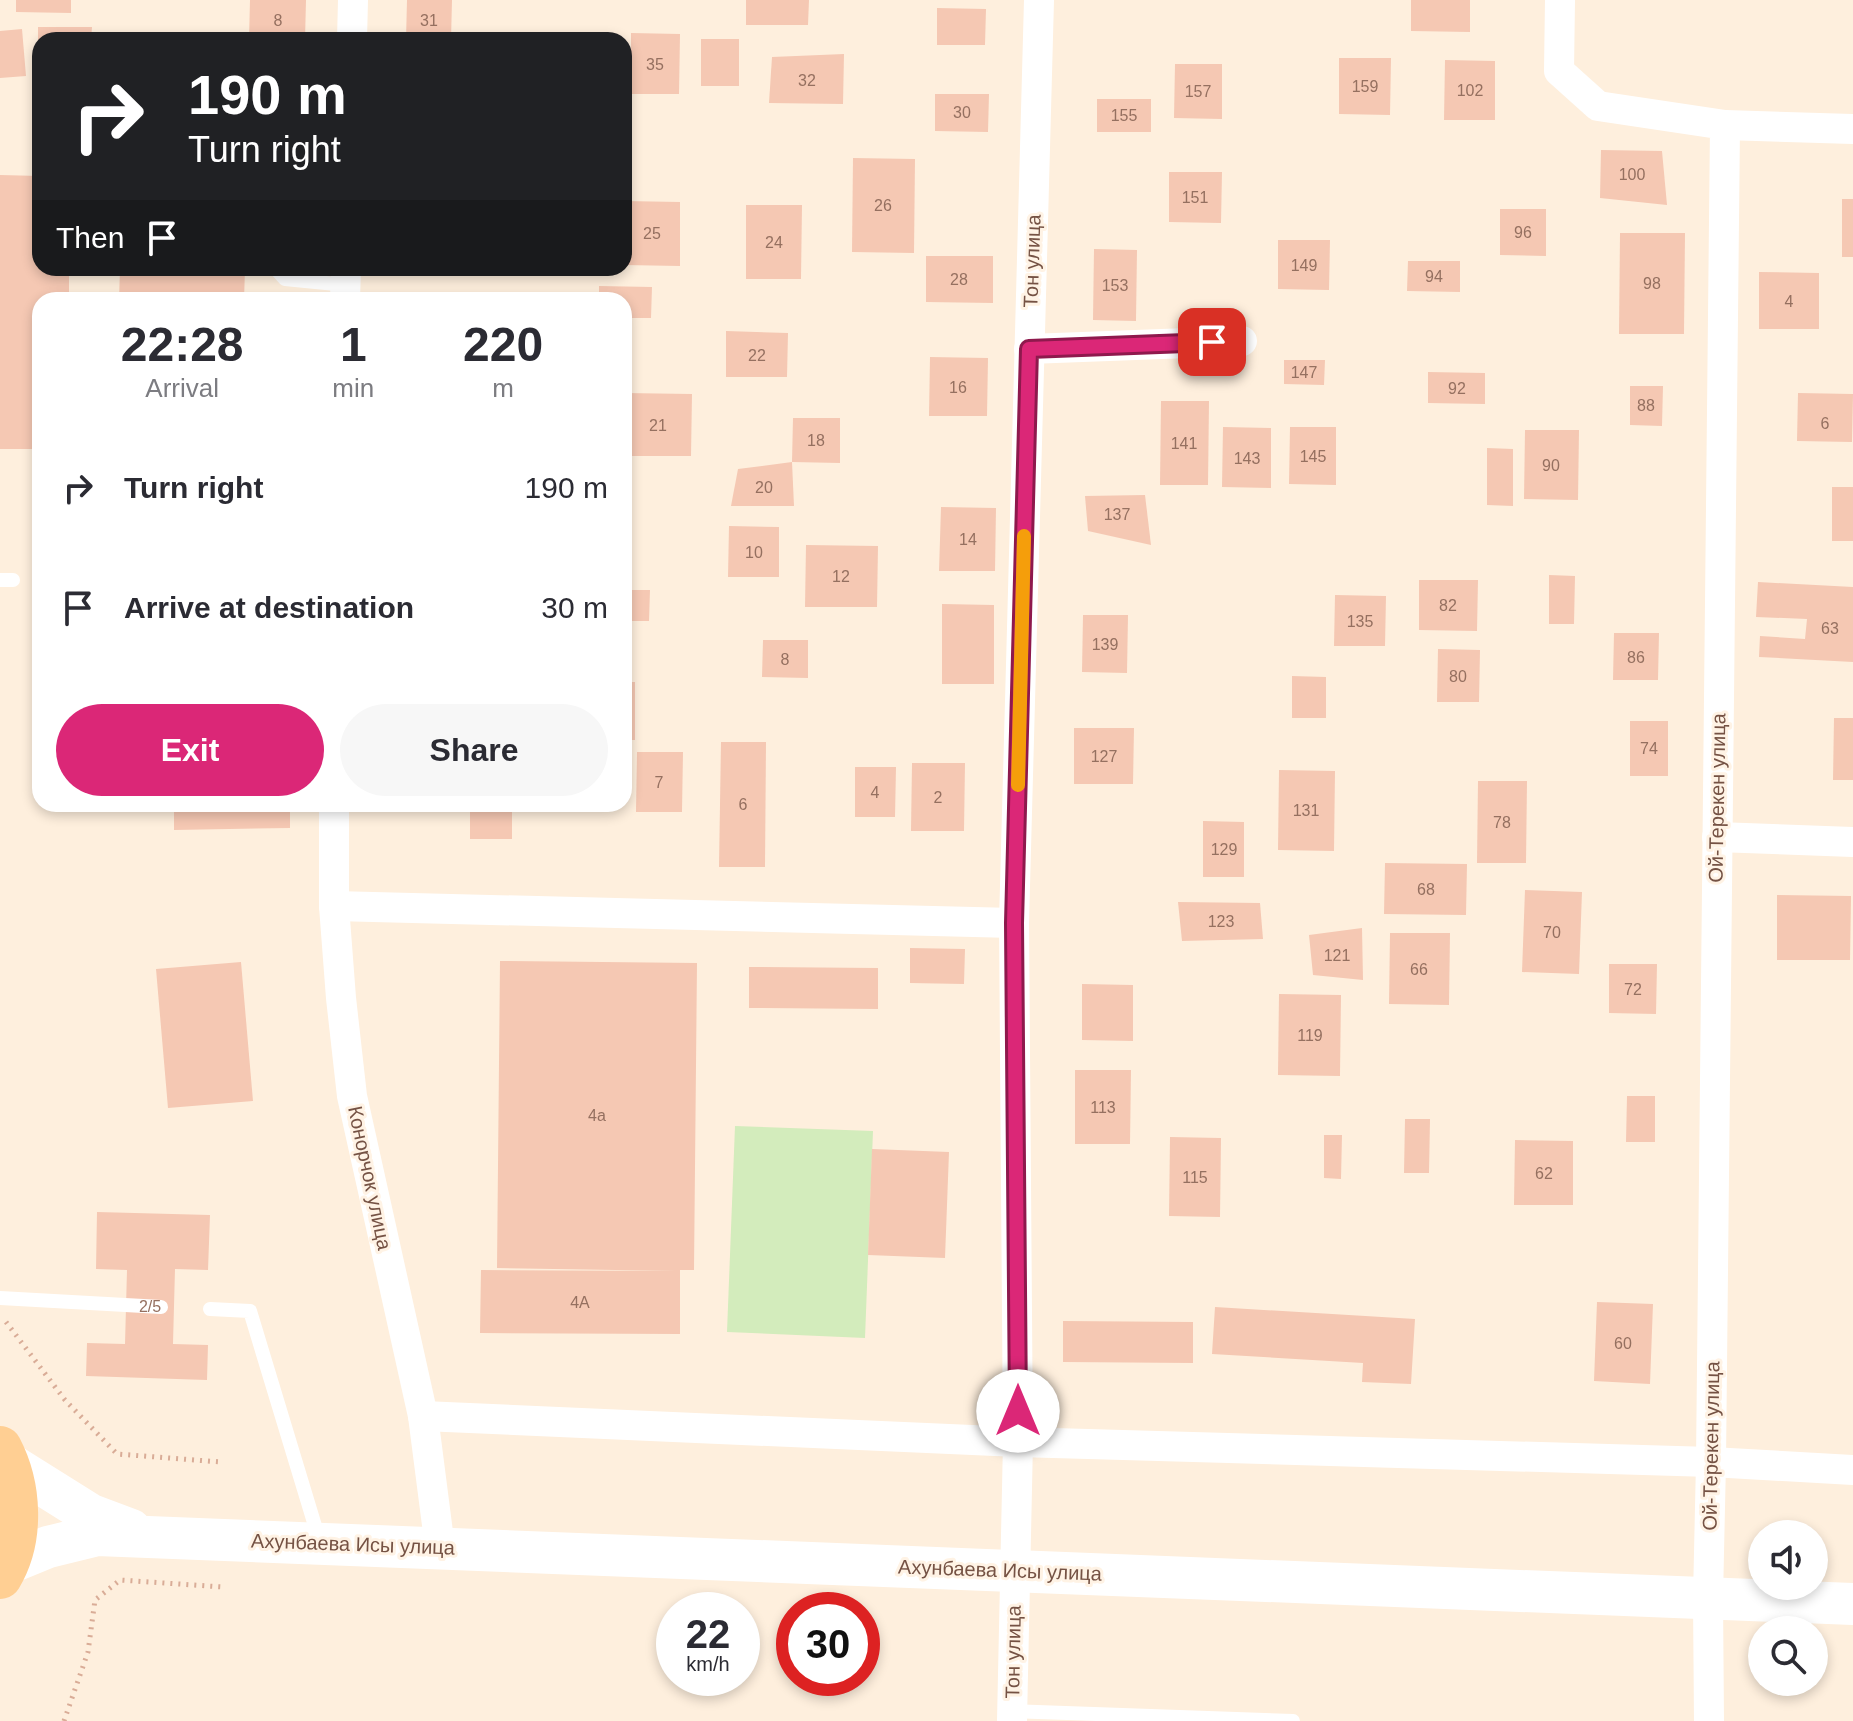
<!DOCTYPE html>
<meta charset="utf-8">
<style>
:root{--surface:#fff;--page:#f7f7f7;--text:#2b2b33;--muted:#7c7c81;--accent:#db2777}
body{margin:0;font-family:Arial,sans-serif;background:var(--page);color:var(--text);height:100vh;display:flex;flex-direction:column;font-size:30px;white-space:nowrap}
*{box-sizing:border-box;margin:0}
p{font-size:26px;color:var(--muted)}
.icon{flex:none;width:44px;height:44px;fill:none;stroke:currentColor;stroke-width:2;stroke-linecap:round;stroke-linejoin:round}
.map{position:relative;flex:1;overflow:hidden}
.panel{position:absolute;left:32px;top:292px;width:600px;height:520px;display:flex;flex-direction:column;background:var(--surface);border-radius:24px;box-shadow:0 4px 12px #0003}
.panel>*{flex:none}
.banner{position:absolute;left:32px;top:32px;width:600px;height:244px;border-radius:24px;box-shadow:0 4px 12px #0003;background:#202124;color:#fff;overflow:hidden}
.controls{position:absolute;left:1748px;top:1520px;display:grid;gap:16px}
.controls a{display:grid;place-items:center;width:80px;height:80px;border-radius:50%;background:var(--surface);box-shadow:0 4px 12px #0003;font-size:40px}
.speed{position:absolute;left:656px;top:1592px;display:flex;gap:16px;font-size:40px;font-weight:700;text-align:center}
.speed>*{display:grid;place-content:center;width:104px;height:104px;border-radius:50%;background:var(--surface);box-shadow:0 4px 12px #0003;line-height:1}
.speed small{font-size:20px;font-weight:400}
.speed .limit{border:12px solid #d22;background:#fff;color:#111}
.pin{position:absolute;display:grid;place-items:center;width:68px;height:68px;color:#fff;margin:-34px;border-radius:16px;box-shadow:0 4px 12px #0006}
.me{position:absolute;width:88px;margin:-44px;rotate:0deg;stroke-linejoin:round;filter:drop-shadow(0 0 6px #0008)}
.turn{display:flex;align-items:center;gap:28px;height:168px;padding:0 24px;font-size:36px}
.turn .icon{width:104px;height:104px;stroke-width:2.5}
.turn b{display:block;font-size:56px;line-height:68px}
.then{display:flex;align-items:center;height:76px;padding:0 24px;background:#0003;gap:16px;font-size:30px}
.eta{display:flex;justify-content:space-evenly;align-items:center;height:136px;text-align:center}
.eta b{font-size:48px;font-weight:700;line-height:56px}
.button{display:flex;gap:16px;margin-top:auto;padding:16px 24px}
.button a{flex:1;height:92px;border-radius:48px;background:var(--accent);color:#fff;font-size:32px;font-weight:700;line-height:92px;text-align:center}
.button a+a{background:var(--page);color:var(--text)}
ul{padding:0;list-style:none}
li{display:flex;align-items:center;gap:24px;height:120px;padding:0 24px}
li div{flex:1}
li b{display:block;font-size:30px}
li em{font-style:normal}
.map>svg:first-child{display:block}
</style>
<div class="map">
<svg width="1853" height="1721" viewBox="0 0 1853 1721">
<rect width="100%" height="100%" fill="#feefdd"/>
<polygon fill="#d3ecbc" points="735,1126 873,1131 865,1338 727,1332"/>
<g fill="#f5c8b3">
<polygon points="16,0 71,0 71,13 16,12"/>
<polygon points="250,0 306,0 305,40 249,40"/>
<polygon points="407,0 452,0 451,40 406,40"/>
<polygon points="746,0 809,0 808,25 746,25"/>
<polygon points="1411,0 1470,0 1470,32 1411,31"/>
<polygon points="937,8 986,9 985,45 937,45"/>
<polygon points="38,27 92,27 91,40 38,40"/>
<polygon points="22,29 26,76 0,78 0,31"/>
<polygon points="631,33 680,34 679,94 631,94"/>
<rect x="701" y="39" width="38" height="47"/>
<polygon points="844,54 843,104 769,103 772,57"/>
<polygon points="1339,58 1391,58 1390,115 1339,114"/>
<polygon points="1445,60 1495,61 1495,120 1444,120"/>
<polygon points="1175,64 1222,64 1222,119 1174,118"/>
<polygon points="935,94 989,94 988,132 935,131"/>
<rect x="1097" y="99" width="54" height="33"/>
<polygon points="1601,150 1662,151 1667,205 1600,198"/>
<polygon points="853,158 915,159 914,253 852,252"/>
<polygon points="1169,172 1222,172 1221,223 1169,222"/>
<polygon points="0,175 40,176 40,268 69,268 69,300 40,300 40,449 0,449"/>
<rect x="1842" y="199" width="11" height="58"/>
<polygon points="624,201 680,202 680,266 624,265"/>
<polygon points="746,205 802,205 801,279 746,279"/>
<polygon points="1500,209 1546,209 1546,256 1500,255"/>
<polygon points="1620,233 1685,233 1684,334 1619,334"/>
<polygon points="1278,240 1330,240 1329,290 1278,289"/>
<polygon points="1094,249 1137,250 1136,321 1093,320"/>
<polygon points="926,256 993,256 993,303 926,302"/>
<polygon points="1408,261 1460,261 1460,292 1407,291"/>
<polygon points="120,268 245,268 244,300 119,300"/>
<polygon points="1759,272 1819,273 1819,329 1759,329"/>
<polygon points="599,286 652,287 651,318 624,318 624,300 599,300"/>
<polygon points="726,331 788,333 787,377 726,377"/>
<polygon points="930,357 988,358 987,416 929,416"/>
<polygon points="1284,360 1325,360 1324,385 1284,384"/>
<polygon points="1428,372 1485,373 1485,404 1428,403"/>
<polygon points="1630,386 1663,386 1662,426 1630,425"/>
<polygon points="624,393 692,394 691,456 624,456"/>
<polygon points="1798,393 1853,394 1852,442 1797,441"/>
<polygon points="1161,401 1209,401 1208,485 1160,485"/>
<polygon points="793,418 840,418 840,463 792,462"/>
<polygon points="1223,427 1271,428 1271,488 1222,487"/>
<polygon points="1290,427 1336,427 1336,485 1289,484"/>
<polygon points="1525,430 1579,430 1578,500 1524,499"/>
<polygon points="1487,448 1513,449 1513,506 1487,505"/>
<polygon points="792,462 794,506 731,506 738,469"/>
<rect x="1832" y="487" width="21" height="54"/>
<polygon points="1145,495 1151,545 1088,531 1085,496"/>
<polygon points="941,507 996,508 995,571 939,571"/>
<polygon points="729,526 779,527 779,577 728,577"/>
<polygon points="806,545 878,546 877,607 805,607"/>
<polygon points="1549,575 1575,576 1574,624 1549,624"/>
<polygon points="1419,580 1478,580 1477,631 1419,630"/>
<polygon points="1758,582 1853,587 1853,662 1759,657 1760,636 1805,639 1807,619 1756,617"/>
<polygon points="624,590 650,590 649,621 624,621"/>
<polygon points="1335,595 1386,596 1385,646 1334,646"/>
<polygon points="942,604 994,605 994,684 942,684"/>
<polygon points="1083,615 1128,615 1127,673 1082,672"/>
<polygon points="1614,633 1659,633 1658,680 1613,680"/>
<polygon points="763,640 808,640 808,678 762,677"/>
<polygon points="1438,649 1480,650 1479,702 1437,702"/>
<polygon points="1292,676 1326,677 1326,718 1292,718"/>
<rect x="624" y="682" width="11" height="58"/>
<polygon points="1834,718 1853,718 1853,780 1833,780"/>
<rect x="1630" y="721" width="38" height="55"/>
<polygon points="1074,728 1134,728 1133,784 1074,784"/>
<polygon points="721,742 766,742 765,867 719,867"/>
<polygon points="637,752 683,752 682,812 636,812"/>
<polygon points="912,763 965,763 964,831 911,831"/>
<polygon points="855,767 896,767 895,817 855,817"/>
<polygon points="1279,770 1335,771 1334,851 1278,850"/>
<polygon points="1478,781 1527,781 1526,863 1477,863"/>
<polygon points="174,804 290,804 290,828 174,830"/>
<rect x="470" y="804" width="42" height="35"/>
<polygon points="1203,821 1244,822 1244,877 1203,877"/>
<polygon points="1385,863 1467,864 1466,915 1384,914"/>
<polygon points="1525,890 1582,892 1579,974 1522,972"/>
<polygon points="1777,895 1851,896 1850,960 1777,960"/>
<polygon points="1178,902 1260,903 1263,939 1182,941"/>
<polygon points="1362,928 1363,980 1313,975 1309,935"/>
<polygon points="1390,933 1450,933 1449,1005 1389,1004"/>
<polygon points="910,948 965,949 964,984 910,983"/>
<polygon points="500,961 697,963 694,1270 680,1270 680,1334 480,1333 481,1270 677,1271 497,1268"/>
<polygon points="241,962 253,1101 168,1108 156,969"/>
<polygon points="1609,964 1657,964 1656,1014 1609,1013"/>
<polygon points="749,967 878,968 878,1009 749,1008"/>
<polygon points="1082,984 1133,985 1133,1041 1082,1040"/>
<polygon points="1279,994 1341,995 1340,1076 1278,1075"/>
<polygon points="1075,1070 1131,1070 1130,1144 1075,1144"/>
<polygon points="1627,1096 1655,1096 1655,1142 1626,1142"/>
<polygon points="1405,1119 1430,1119 1429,1173 1404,1173"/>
<polygon points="1324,1135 1342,1135 1341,1179 1324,1178"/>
<polygon points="1170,1137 1221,1138 1220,1217 1169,1216"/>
<polygon points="1515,1140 1573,1141 1573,1205 1514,1205"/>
<polygon points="872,1149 949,1152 945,1258 868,1255"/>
<polygon points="97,1212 210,1215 208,1270 175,1269 173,1344 208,1345 207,1380 86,1376 87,1343 125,1344 127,1270 96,1269"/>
<polygon points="1597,1302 1653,1304 1650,1384 1594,1381"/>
<polygon points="1215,1307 1415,1319 1411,1384 1362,1382 1363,1363 1212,1354"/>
<polygon points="1063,1321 1193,1322 1193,1363 1063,1362"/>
</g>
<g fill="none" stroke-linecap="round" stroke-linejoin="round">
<g stroke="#d9ac97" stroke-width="5" stroke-dasharray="2 6" stroke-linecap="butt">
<polyline points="6,1322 65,1400 117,1454 221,1462"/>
<polyline points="64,1721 88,1652 95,1600 120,1580 223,1587"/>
</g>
<g stroke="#fff" stroke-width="14">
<polyline points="275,268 285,279 346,285"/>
<polyline points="0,580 13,580"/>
<polyline points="0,1298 161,1307"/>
<polyline points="210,1309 250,1311 319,1539"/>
<polyline points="1012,1711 1293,1721"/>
</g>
<g stroke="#fff" stroke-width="30">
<polyline points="1560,0 1559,71 1598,106 1725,125 1711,1462 1708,1598 1709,1721"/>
<polyline points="352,40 353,0"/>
<polyline points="1725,125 1853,129"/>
<polyline points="345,300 346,268"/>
<polyline points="1029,349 1242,341"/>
<polyline points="334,804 334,906 341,998 352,1096 423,1416 440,1548"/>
<polyline points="1717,837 1853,842"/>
<polyline points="334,906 1014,923"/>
<polyline points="423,1416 1018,1442 1711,1462 1853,1470"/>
<polyline points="1012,1721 1018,1442 1014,923 1039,0"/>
</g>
<g stroke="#fff" stroke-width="42">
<polyline points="8,1463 91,1515 131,1530"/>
<polyline points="9,1563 48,1547 97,1535 1853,1604"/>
</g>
<path stroke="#ffcf93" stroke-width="44" d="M0,1448C20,1486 23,1539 0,1577"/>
</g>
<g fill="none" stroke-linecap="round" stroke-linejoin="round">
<defs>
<polyline id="route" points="1018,1411 1014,923 1029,349 1212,342"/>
</defs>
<use href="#route" stroke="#8e194d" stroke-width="20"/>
<use href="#route" stroke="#db2777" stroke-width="14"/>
<polyline stroke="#f59e0b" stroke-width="14" points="1018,785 1024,536"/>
</g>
<g text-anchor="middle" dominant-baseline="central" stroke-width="6" stroke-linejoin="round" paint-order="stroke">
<g font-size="16" fill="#957060">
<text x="278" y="20">8</text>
<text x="429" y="20">31</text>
<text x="655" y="64">35</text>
<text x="807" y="80">32</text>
<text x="1365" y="86">159</text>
<text x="1470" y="90">102</text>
<text x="1198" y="91">157</text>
<text x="962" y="112">30</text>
<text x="1124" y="115">155</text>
<text x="1632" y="174">100</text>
<text x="1195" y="197">151</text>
<text x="883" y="205">26</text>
<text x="1523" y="232">96</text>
<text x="652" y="233">25</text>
<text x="774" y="242">24</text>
<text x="1304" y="265">149</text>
<text x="1434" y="276">94</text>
<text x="959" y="279">28</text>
<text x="1652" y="283">98</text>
<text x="1115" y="285">153</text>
<text x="1789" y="301">4</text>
<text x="757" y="355">22</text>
<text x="1304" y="372">147</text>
<text x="958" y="387">16</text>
<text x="1457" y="388">92</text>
<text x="1646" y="405">88</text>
<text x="1825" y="423">6</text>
<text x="658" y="425">21</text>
<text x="816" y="440">18</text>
<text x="1184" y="443">141</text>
<text x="1313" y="456">145</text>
<text x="1247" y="458">143</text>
<text x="1551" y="465">90</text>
<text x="764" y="487">20</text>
<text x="1117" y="514">137</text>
<text x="968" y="539">14</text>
<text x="754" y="552">10</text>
<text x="841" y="576">12</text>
<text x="1448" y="605">82</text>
<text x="1360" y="621">135</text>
<text x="1830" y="628">63</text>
<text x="1105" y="644">139</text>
<text x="1636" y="657">86</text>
<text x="785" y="659">8</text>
<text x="1458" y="676">80</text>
<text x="1649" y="748">74</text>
<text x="1104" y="756">127</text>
<text x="659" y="782">7</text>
<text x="875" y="792">4</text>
<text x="938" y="797">2</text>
<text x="743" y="804">6</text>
<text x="1306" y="810">131</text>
<text x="1502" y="822">78</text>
<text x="1224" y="849">129</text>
<text x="1426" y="889">68</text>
<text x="1221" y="921">123</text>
<text x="1552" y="932">70</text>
<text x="1337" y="955">121</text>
<text x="1419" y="969">66</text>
<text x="1633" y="989">72</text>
<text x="1310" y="1035">119</text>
<text x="1103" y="1107">113</text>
<text x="597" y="1115">4а</text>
<text x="1544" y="1173">62</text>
<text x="1195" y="1177">115</text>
<text x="580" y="1302">4А</text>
<text x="150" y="1306">2/5</text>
<text x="1623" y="1343">60</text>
</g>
<g font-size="20" fill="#755244" stroke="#fff3e5">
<text transform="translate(1032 261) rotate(-88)">Тон улица</text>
<text transform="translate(1717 798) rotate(-89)">Ой-Терекен улица</text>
<text transform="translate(370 1178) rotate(78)">Конорчок улица</text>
<text transform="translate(1711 1446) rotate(-89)">Ой-Терекен улица</text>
<text transform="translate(353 1544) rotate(2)">Ахунбаева Исы улица</text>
<text transform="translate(1000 1570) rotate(2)">Ахунбаева Исы улица</text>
<text transform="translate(1013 1652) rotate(-89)">Тон улица</text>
</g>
</g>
</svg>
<div class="controls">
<a><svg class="icon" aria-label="sound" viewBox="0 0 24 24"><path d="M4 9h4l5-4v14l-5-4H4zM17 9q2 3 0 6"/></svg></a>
<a><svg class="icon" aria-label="search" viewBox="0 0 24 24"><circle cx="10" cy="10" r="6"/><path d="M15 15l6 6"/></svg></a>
</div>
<div class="speed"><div>22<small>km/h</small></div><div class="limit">30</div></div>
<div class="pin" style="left:1212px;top:342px;background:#d93025"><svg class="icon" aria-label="arrive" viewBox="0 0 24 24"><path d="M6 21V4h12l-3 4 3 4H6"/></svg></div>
<svg class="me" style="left:1018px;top:1411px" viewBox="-20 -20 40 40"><circle r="19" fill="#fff"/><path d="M0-13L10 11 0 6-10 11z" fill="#db2777"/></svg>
<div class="banner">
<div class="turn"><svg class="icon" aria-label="right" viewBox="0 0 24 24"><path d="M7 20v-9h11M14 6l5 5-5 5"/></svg><div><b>190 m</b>Turn right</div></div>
<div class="then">Then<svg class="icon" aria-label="arrive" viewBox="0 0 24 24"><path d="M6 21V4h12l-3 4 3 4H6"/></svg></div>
</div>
<section class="panel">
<div class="eta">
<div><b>22:28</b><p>Arrival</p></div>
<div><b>1</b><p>min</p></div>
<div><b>220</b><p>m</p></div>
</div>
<ul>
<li><svg class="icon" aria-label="right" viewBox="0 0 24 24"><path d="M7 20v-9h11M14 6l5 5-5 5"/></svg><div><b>Turn right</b></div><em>190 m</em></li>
<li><svg class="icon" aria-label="arrive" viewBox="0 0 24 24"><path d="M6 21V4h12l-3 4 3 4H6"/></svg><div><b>Arrive at destination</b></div><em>30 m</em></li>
</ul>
<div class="button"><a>Exit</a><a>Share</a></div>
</section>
</div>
